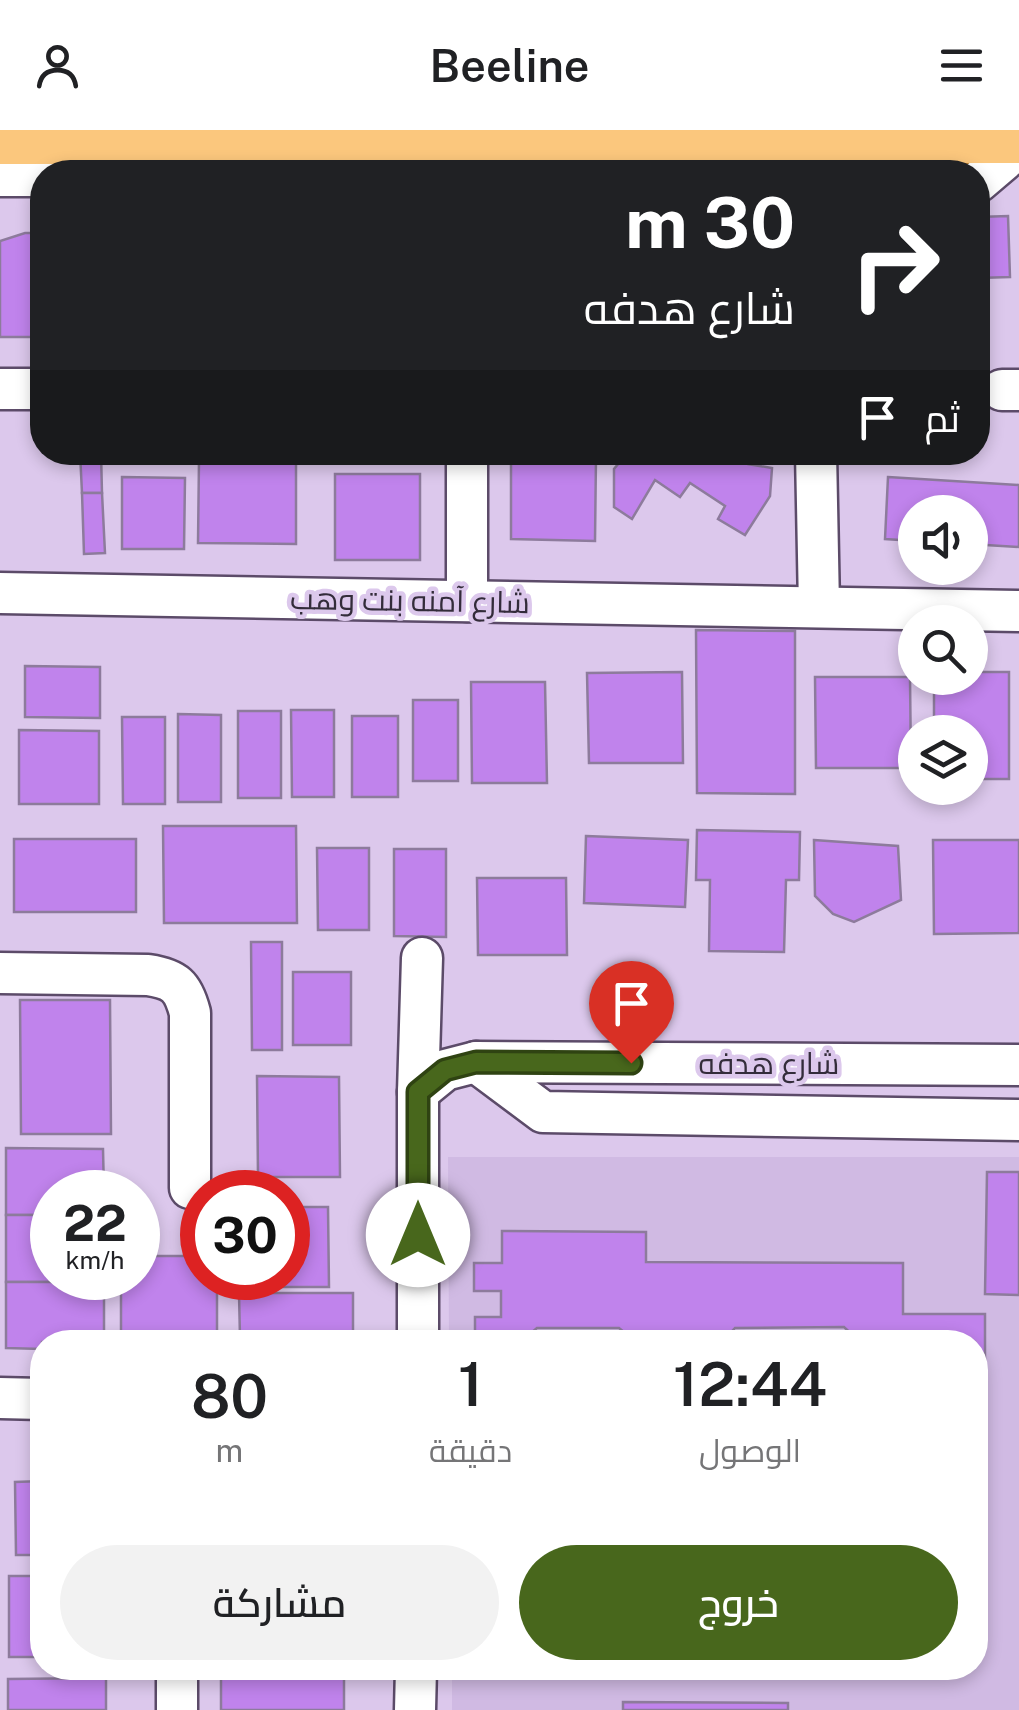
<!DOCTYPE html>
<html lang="ar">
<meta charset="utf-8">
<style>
:root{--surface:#fff;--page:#f2f2f2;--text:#202124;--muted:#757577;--accent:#48671c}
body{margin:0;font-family:"Public Sans",Cairo,sans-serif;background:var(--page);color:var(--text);direction:rtl;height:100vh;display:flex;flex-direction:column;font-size:38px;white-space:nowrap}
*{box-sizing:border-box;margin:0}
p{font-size:32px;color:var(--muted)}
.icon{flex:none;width:55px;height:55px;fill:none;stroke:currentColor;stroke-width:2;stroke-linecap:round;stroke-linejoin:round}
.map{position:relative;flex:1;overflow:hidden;direction:ltr}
.panel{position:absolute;left:30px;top:1200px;width:958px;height:350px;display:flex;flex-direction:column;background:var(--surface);border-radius:40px;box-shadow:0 5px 15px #0003;direction:rtl}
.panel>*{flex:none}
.guide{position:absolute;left:30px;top:30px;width:960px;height:305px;border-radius:40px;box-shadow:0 5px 15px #0003;direction:rtl;background:#202124;color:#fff;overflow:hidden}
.controls{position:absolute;left:898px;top:365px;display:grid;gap:20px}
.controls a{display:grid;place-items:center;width:90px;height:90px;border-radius:50%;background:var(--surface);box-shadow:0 5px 15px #0003;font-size:50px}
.speed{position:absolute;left:30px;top:1040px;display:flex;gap:20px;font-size:50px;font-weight:700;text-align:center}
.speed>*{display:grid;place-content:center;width:130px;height:130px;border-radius:50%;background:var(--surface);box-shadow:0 5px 15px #0003;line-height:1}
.speed small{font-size:25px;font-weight:400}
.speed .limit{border:15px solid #d22;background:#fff;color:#111}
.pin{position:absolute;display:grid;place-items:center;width:85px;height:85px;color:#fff;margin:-102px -42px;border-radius:50% 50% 50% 0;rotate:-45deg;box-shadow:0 0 10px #0007}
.pin .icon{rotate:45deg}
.me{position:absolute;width:110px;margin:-55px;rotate:0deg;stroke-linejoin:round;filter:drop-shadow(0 0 8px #0008)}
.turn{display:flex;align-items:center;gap:35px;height:210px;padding:0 30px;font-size:45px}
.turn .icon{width:130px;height:130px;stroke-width:2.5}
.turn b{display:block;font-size:70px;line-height:85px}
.then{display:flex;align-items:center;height:95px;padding:0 30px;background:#0003;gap:20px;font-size:38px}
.eta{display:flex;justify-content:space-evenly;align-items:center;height:170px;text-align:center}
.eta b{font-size:60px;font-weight:600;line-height:70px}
.button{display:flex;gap:20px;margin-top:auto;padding:20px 30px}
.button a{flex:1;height:115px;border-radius:60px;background:var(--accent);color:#fff;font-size:40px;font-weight:600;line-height:115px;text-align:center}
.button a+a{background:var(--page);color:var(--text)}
header{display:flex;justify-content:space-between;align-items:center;height:130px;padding:0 30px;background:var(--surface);font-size:45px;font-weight:600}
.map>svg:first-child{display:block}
</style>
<header><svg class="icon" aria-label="menu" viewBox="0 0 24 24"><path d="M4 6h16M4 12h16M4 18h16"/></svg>Beeline<svg class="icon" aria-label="person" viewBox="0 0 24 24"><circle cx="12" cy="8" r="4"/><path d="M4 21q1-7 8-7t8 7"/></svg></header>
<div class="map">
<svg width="1019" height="1580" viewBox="0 0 1019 1580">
<rect width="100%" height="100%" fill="#dcc8ec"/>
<polygon fill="#d0bae3" points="448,1027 1019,1027 1019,1580 452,1580 452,1538 975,1538 975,1212 449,1212"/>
<g fill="#c083ec" stroke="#8d7b9c" stroke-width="2.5">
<polygon points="1008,86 1010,147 978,148 978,87"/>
<polygon points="25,103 42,103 42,207 0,207 0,111"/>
<polygon points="80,322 101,322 102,363 82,363"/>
<polygon points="628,322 740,322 748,334 772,338 770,366 745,405 718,389 725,376 690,353 680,367 655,350 632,389 614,377 614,339"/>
<polygon points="897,322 959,322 959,324 897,326"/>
<polygon points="511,324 596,326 595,411 511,409"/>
<polygon points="199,330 296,331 296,414 198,413"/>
<rect x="335" y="344" width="85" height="86"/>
<polygon points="122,347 185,348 184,419 122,419"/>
<polygon points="888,347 1019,355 1019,417 970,414 970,382 915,382 915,411 885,409"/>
<polygon points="82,363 102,363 105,423 84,424"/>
<polygon points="696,500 795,501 795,664 697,663"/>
<polygon points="25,536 100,537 100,588 25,587"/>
<polygon points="682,542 683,633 589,633 587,543"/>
<polygon points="970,542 1009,542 1009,649 970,649 970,602 934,602 934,548 970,548"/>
<polygon points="815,547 910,547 911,638 816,638"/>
<polygon points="471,552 545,552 547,653 472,653"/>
<rect x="413" y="570" width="45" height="81"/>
<polygon points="291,580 334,580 334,667 292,667"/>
<rect x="238" y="581" width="43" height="87"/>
<polygon points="178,584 221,585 221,672 178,672"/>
<rect x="352" y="586" width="46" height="81"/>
<polygon points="122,587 165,587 165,674 123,674"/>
<polygon points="19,600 99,601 99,674 19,674"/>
<polygon points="163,696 296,696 297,793 164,793"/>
<polygon points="697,700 800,702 799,750 786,750 784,822 709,821 710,750 696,750"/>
<polygon points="586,706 688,710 685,777 584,773"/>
<rect x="14" y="709" width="122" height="73"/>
<polygon points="814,710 898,716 901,770 854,792 833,784 815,766"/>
<polygon points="933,710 1019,710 1019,803 934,804"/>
<polygon points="317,718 369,718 369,800 318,800"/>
<polygon points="394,719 446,719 446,807 394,806"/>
<polygon points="477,748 566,748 567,825 478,825"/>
<polygon points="251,812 282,812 282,920 252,920"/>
<rect x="293" y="842" width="58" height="73"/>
<polygon points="20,870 110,870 111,1004 21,1004"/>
<polygon points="257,946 339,947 340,1047 258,1047"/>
<polygon points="6,1018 103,1019 104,1062 52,1062 52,1085 6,1085"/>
<polygon points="987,1042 1019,1042 1019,1165 985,1164"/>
<polygon points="288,1077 328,1077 329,1157 262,1157 262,1148 288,1148"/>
<polygon points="6,1085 52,1085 52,1148 104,1148 104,1152 6,1152"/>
<polygon points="502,1101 646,1102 646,1132 903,1133 903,1184 985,1184 985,1300 975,1300 975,1212 860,1212 844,1197 735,1198 722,1212 636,1212 619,1198 537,1198 520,1212 475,1212 475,1187 501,1187 501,1161 474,1161 474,1133 502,1133"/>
<polygon points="138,1126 202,1126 202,1148 217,1148 217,1202 121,1202 121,1148 138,1148"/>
<polygon points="6,1152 104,1152 104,1212 42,1212 42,1219 6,1218"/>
<polygon points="239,1163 353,1163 353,1208 240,1208"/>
<polygon points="42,1351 42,1425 16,1425 15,1352"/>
<rect x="9" y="1446" width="33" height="81"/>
<polygon points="221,1538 344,1540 344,1580 221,1580"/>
<polygon points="106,1548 106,1580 8,1580 8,1549"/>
<polygon points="623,1572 788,1573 788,1580 623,1580"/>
</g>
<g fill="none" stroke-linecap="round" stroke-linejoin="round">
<defs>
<g id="minor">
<polyline points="578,9 637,42"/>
<polyline points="0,46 42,46"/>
<polyline points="978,52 1019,17"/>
<polyline points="0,259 42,259"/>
<polyline points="1002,260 1019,260"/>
<polyline points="816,322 819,477"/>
<polyline points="0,463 1019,481"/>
<polyline points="467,471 467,322"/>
<path d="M0,843L148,845C175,849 183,856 190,883V1058"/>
<polyline points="476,932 543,982 1019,990"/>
<polyline points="418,962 445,940 476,932 1019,935"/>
<polyline points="418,1212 418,962 422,828"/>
<polyline points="0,1268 42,1269"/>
<polyline points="177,1580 177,1538"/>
<polyline points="415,1580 416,1538"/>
</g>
<polyline id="major" points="0,8 1019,7"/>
</defs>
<use href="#minor" stroke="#5c4b69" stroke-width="45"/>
<use href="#major" stroke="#b3792e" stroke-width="58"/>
<use href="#minor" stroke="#fff" stroke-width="40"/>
<use href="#major" stroke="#fbc77d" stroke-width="52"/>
</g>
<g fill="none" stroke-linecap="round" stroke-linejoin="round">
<defs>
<polyline id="route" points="418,1105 418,962 445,940 476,932 631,933"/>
</defs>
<use href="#route" stroke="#2f4312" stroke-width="25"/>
<use href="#route" stroke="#48671c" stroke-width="18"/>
</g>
<g text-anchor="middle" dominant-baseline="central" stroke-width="9" stroke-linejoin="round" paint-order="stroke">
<g font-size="30" fill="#332c3a" stroke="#dcc8ec">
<text transform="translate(410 470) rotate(1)">شارع آمنه بنت وهب</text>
<text x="769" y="933">شارع هدفه</text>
</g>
</g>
</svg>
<div class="controls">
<a><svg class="icon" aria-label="sound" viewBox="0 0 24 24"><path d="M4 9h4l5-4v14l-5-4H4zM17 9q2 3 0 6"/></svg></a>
<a><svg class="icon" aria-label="search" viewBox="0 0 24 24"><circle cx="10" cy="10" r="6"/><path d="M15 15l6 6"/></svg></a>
<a><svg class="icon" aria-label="layers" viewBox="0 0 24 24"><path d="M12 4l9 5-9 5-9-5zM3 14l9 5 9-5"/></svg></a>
</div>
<div class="speed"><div>22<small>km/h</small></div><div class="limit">30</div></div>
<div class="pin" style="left:631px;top:933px;background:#d93025"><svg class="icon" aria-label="arrive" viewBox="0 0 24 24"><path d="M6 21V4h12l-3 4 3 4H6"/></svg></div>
<svg class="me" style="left:418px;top:1105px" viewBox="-20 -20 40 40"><circle r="19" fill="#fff"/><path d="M0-13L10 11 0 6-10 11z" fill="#48671c"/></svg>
<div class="guide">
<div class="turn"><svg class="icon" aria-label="right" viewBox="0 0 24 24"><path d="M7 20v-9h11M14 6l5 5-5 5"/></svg><div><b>30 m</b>شارع هدفه</div></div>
<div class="then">ثم<svg class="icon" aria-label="arrive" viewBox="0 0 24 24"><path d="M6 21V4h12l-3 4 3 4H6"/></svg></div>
</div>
<section class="panel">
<div class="eta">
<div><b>12:44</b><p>الوصول</p></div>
<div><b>1</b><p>دقيقة</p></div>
<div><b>80</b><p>m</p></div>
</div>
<div class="button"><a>خروج</a><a>مشاركة</a></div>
</section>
</div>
